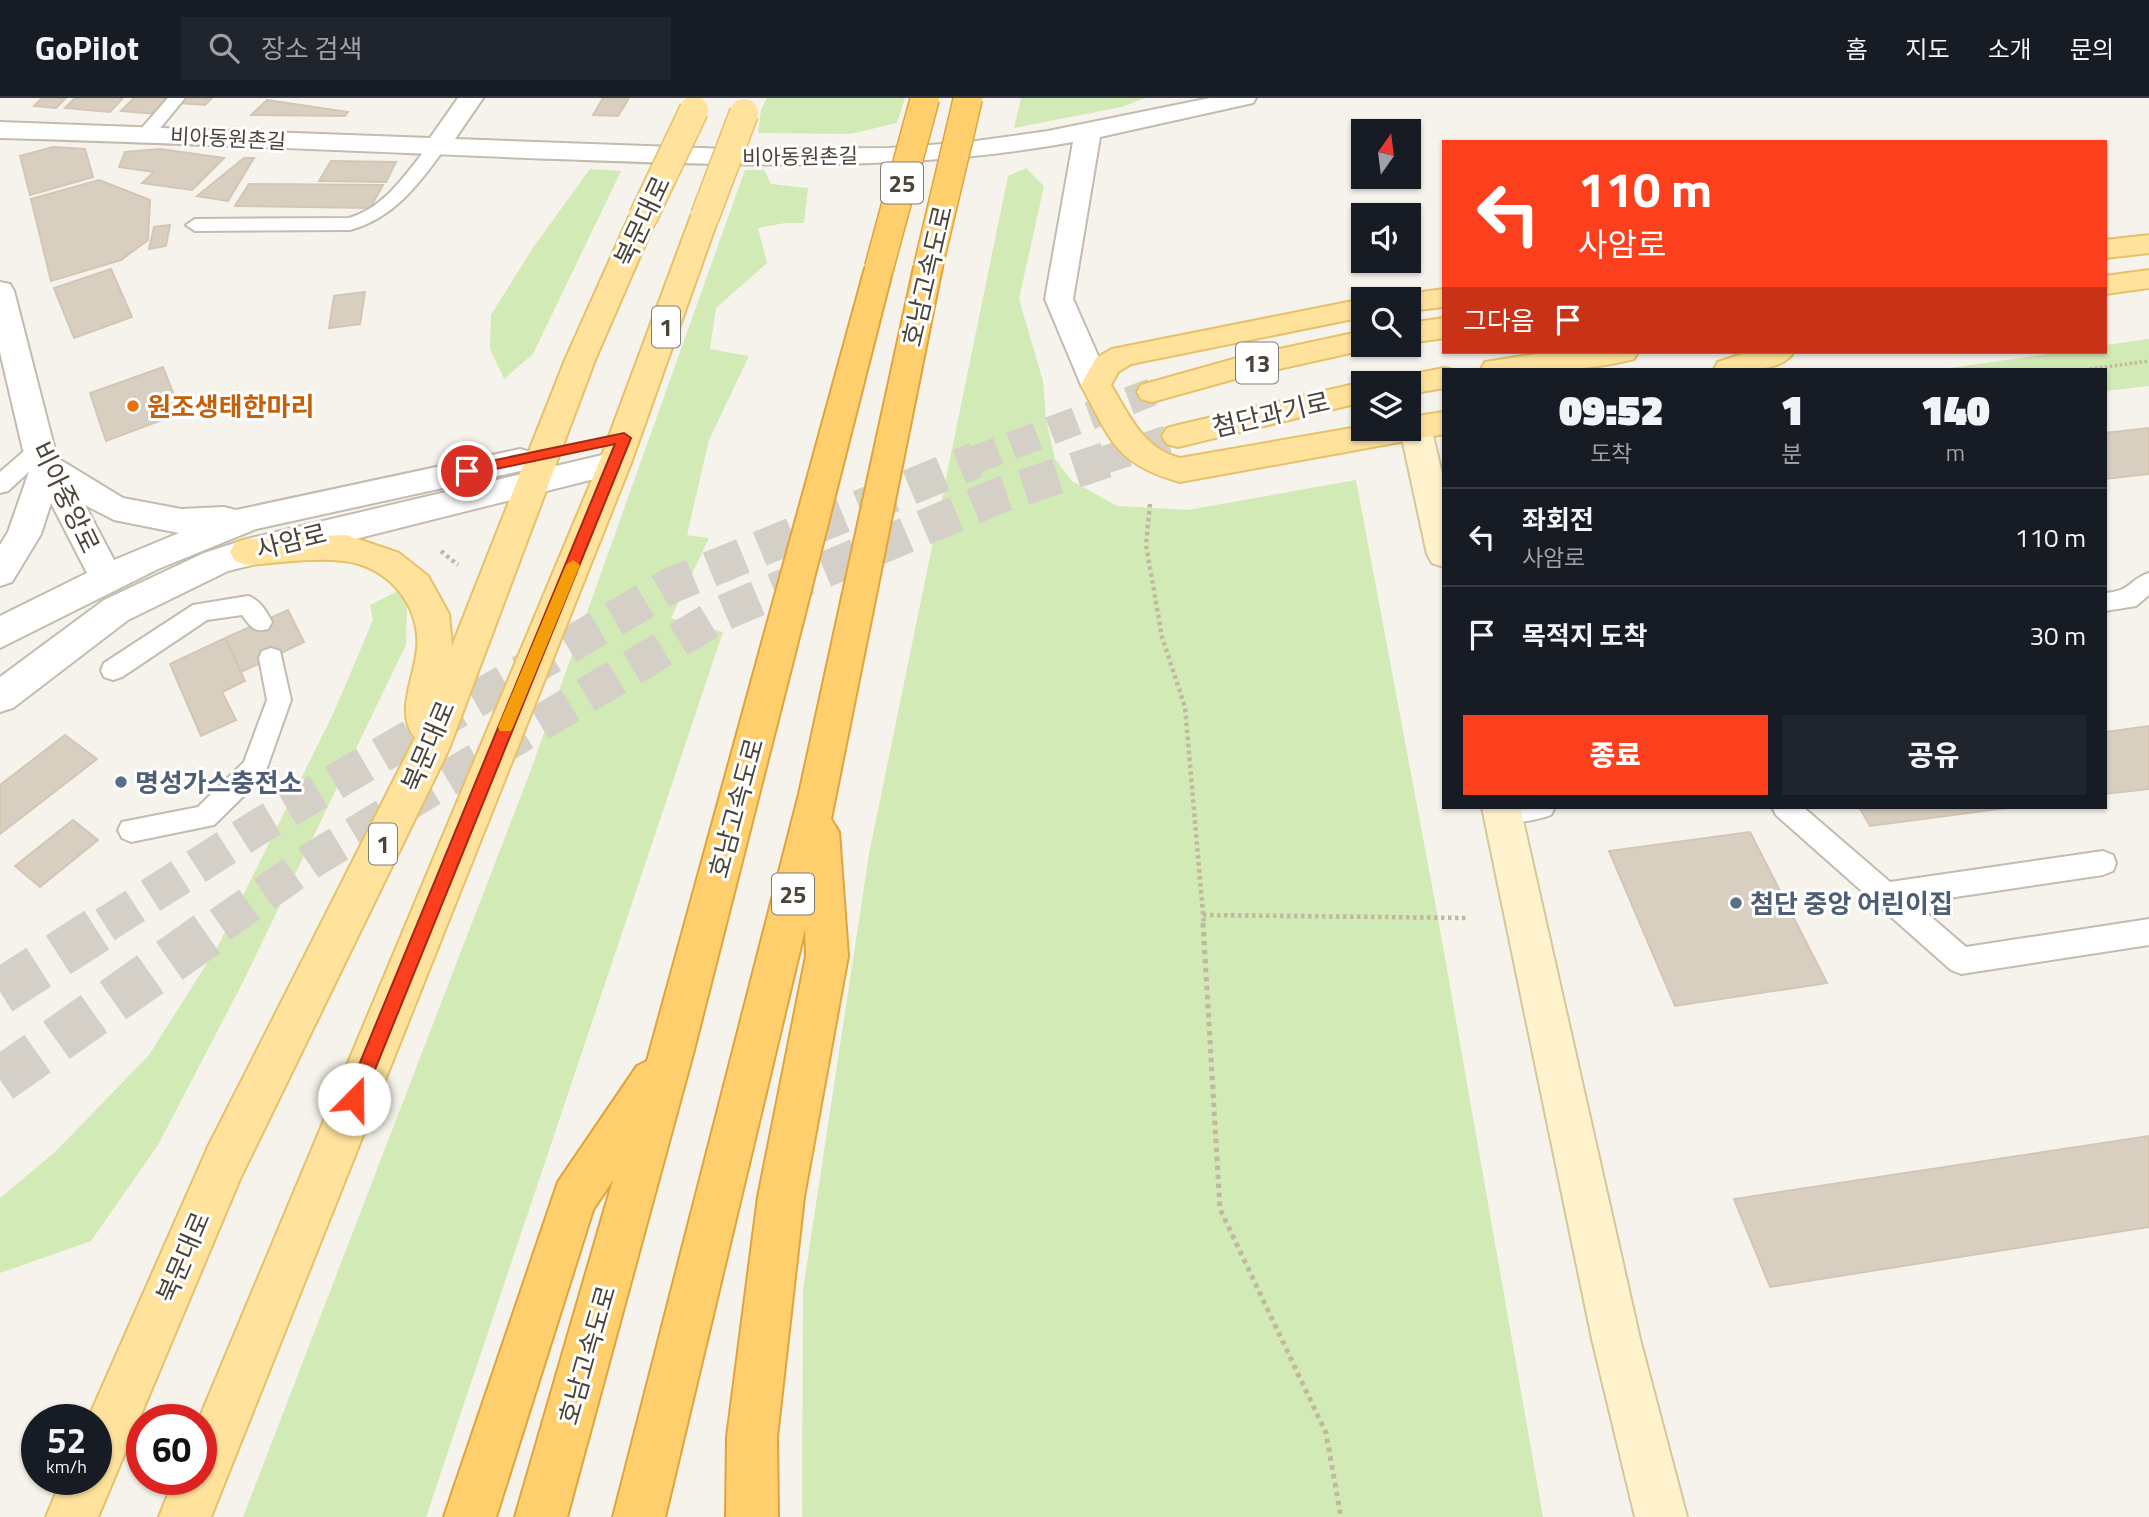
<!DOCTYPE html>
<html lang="ko">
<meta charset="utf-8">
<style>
:root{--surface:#171b24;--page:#20242c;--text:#f1f3f6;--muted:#9ea1a6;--line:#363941;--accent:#fc3f1d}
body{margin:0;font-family:"Titillium Web","Noto Sans KR",sans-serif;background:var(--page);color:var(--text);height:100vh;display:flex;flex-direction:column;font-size:26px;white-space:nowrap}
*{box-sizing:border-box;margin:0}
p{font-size:23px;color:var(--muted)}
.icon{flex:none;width:38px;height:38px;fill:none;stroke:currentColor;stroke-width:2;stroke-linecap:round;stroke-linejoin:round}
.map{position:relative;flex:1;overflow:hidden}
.side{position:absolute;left:1442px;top:270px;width:665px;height:441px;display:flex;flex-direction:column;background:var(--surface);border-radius:0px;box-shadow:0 2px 5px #0004}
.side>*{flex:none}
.hud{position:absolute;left:1442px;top:42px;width:665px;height:214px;border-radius:0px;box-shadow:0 2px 5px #0004;background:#fc3f1d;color:#fff;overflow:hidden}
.needle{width:46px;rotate:14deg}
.fabs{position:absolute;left:1351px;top:21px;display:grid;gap:14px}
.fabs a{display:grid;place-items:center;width:70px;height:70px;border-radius:0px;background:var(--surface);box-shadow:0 2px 5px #0004;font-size:35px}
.speed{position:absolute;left:21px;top:1306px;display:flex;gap:14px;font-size:35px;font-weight:700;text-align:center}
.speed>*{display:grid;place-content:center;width:91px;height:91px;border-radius:50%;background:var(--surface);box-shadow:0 2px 5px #0004;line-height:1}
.speed small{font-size:18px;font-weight:400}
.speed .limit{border:10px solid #d22;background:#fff;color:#111}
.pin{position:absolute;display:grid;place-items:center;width:60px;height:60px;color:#fff;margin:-30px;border:4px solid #fff;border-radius:50%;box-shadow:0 2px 7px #0007}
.me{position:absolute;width:77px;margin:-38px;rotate:22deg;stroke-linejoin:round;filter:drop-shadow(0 0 5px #0008)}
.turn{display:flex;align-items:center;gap:24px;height:147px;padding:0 21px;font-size:32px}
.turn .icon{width:91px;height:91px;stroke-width:2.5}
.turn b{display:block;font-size:49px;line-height:60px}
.then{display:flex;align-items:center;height:66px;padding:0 21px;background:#0003;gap:14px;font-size:26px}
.eta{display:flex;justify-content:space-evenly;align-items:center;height:119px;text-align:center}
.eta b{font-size:42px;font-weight:800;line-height:49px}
.primary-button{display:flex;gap:14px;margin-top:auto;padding:14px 21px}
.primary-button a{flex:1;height:80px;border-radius:0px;background:var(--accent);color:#fff;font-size:28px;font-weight:800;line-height:80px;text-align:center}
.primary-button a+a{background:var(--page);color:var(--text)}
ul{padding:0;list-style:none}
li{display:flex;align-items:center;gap:21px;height:98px;padding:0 21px;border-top:2px solid var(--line)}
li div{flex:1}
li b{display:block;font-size:26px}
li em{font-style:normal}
header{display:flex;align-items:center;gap:42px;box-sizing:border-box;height:98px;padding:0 35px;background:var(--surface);border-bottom:2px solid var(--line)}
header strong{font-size:33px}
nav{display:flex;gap:38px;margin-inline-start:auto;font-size:24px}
.search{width:490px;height:63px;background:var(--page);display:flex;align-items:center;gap:18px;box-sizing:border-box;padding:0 24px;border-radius:0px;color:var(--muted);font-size:26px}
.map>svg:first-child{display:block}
</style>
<header>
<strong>GoPilot</strong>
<div class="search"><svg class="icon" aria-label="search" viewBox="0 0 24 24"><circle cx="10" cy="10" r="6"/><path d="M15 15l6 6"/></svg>장소 검색</div>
<nav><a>홈</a><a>지도</a><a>소개</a><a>문의</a></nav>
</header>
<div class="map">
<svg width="2149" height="1419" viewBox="0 0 2149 1419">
<rect width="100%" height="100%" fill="#f6f3ec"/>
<g fill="#d2eab5">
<polygon points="767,0 905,0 897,25 850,36 758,35 761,12"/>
<polygon points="1021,0 1145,0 1122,9 1014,30"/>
<polygon points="1026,70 1044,88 1019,201 1043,283 1046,321 1055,361 1072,383 1117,408 1188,412 1356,382 1438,820 1543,1419 802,1419 803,1192 869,756 1008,78"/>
<polygon points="590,71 621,73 533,256 504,281 490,251 491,217 532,151"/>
<polygon points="745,72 764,72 771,86 808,90 804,125 785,125 758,130 767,165 716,210 710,251 749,258 709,342 687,437 709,440 671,520 723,534 426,1419 243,1419 529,677"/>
<polygon points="2149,241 2149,288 2105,293 2105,271 1943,271 2061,254 2105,254 2105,247"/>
<polygon points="398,493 407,504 406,547 242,886 158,1047 91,1143 0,1175 0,1100 55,1054 149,957 218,848 334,614 373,522 370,507"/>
</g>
<g fill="#d8cfc1" stroke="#d3c7b4" stroke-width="2">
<polygon points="42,0 66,0 56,10 34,8"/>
<polygon points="75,0 123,0 110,14 65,10"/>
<polygon points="134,0 172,0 157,16 121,13"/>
<polygon points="183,0 212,0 205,7 178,5"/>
<polygon points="603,0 629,0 618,18 593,17"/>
<polygon points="267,2 348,14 345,18 251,17"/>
<polygon points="53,49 85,51 93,79 30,97 20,58"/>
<polygon points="160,51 224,60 192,92 142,85 154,74 119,69 125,54"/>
<polygon points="244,60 254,60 228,103 197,98"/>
<polygon points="331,63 396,64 386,84 319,83"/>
<polygon points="99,82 150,102 148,142 121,162 51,183 31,101"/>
<polygon points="249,86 383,87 370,110 235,108"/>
<polygon points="170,127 166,148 149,151 154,129"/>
<polygon points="111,171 132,219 74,240 54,190"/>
<polygon points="365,194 360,226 329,230 334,198"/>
<polygon points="163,269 181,315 106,343 90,295"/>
<polygon points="2149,330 2149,376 2105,381 2105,335"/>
<polygon points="288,512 304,544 241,574 225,540"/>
<polygon points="225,540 245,583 222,594 236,622 201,638 170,566"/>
<polygon points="2149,628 2149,691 2105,696 2105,634"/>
<polygon points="65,637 97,661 0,736 0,687"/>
<polygon points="1859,709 2014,709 1870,728"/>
<polygon points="73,722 98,742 40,789 15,768"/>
<polygon points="1750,734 1827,885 1675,908 1609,753"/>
<polygon points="2149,1038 2149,1129 1770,1189 1734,1101"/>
</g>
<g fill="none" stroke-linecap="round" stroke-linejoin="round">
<g stroke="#d4d0c8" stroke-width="28" stroke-dasharray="28 14" stroke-linecap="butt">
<polyline points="972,363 1152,294"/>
<polyline points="1101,363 1178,338"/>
</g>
<g stroke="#d4d0c8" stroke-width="36" stroke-dasharray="36 18" stroke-linecap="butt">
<polyline points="105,827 263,726 672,487 976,362"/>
<polyline points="220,827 314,761 723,515 1003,396 1106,362"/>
</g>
<g stroke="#d4d0c8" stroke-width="46" stroke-dasharray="46 23" stroke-linecap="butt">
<polyline points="0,894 108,825"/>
<polyline points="0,982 223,825"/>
</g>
<defs>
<g id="lane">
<polygon points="168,0 185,0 152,40 140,40 137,36 140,32"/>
<path d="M436,45L445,50C419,86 394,120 350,132L195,133L186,127L195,121L349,120C386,109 406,75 430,46Z"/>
<polygon points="39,344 47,347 50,352 47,357 8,393 0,395 0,374 31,347"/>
<path d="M2149,475V497L2136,508L2105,513V495C2132,493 2128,482 2149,475Z"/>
<path d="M248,498C260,502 266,513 272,524L268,531C254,535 250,528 242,517L207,522L122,579L113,582L104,579L101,572L104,565L193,507Z"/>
<polygon points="271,550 280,553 291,602 264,678 214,727 131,744 122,740 118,732 122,724 198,709 244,664 267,602 259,560 262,553"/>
<path d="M1491,709H1555L1551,717C1535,723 1509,727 1493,721L1489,713Z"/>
<polygon points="1772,709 1803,709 1890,784 2103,753 2113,757 2116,765 2113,773 2103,777 1915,805 1966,849 2149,821 2149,847 1961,876 1951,872 1776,717"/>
</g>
<g id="street">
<path d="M458,0H483L455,41L729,51L889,50L969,44L1048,33L1210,0H1256L1253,5L1100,39L1073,201L1111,287L1107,294L1096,297L1085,294L1081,287L1045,201L1073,44C902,75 729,67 556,61C371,54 186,45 0,40V24L430,40Z"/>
<path d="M0,184L10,186L14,193L55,352L59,361L123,400L181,411L224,409L236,412L520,351L531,354L536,362L531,370L520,373L256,431L158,471L0,550V518L87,475L51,405L41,436L12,484L0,488V447L8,434L31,368L23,352L0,254ZM85,407L114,422L179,435L114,462Z"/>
<polygon points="615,354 626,357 631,365 626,373 228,473 128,522 13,610 0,614 0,579 104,502 204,455 247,441"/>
</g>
<g id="secondary">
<polygon points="1415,318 1426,321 1431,329 1444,384 1444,469 1432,465 1427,456 1400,331 1409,331 1409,320"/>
<polygon points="1482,709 1520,709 1640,1241 1687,1419 1635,1419 1592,1241"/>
</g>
<g id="primary">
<polygon points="705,110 715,112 719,118 631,365 211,1419 159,1419 174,1381 201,1381 201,1321 199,1321 599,365 691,118 695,112"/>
<path d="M643,111L653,113L657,119L595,262L449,651L240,1081L98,1419H46L62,1381H96V1321H88L208,1049L415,640C396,617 412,584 416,558C425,512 390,468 344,463C313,459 278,465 247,467L235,463L230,454L235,445L247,441L346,437L399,455L428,478L449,516L452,548L565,262L629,119L633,113Z"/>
<polygon points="2149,137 2149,155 2105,160 2105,142"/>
<polygon points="2149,172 2149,190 2105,196 2105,178"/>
<polygon points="1444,191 1444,209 1409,213 1409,201 1396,201 1399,197"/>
<path d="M1363,201V219L1131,266L1118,274L1111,287C1129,317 1143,351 1180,360L1363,328V331H1409V319L1444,314V336L1180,384C1115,366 1111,342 1081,287L1096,260L1112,251L1363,201H1365Z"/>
<polygon points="1444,220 1444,240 1409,245 1409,225"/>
<polygon points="1363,233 1363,247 1375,247 1373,250 1238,280 1152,304 1141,301 1137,294 1141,287 1237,260"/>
<path d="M1549,254H1638L1634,261C1585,274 1530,273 1481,271L1485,264Z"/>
<path d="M1748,254H1794C1780,276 1737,272 1714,271L1718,264Z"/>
<polygon points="1444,270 1450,271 1444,271 1444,290 1409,296 1409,285 1394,285 1398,279"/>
<polygon points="1363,284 1369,285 1363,285 1363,304 1178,349 1167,346 1162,338 1167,330 1178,327"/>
</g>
<g id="highway">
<polygon points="928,160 938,163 942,169 831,721 839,734 848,858 804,1099 777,1339 778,1419 726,1419 727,1339 758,1099 806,858 805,831 665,1419 613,1419 799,696 914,169 918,163"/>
<polygon points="879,161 889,164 893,170 694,952 567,1419 515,1419 613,1082 593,1112 496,1419 444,1419 558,1084 637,968 647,963 865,170 869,164"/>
</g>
</defs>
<use href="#lane" stroke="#c2bbae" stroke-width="4"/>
<use href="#street" stroke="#c2bbae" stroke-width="4"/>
<use href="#secondary" stroke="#d6c79b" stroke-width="4"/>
<use href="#primary" stroke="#e6c16a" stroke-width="4"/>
<use href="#highway" stroke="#e0a43c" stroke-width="4"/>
<polyline stroke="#c4b79f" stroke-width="3.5" stroke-dasharray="2.5 2.5" stroke-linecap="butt" points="2090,271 2149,263"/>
<g stroke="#c4b79f" stroke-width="4.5" stroke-dasharray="3.5 3.5" stroke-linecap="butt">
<polyline points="1150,406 1146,447 1162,539 1185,609 1204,827"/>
<polyline points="441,453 458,467"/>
<polyline points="1203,817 1468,820"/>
</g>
<polyline stroke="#c4b79f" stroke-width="5" stroke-dasharray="4.5 4.5" stroke-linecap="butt" points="1203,825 1220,1111 1326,1335 1341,1419"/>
<use href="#lane" fill="#fff" fill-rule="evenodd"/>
<use href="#street" fill="#fff" fill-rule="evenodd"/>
<use href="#secondary" fill="#fff3cd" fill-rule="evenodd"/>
<use href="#primary" fill="#ffe39c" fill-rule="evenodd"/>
<use href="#highway" fill="#ffcf6e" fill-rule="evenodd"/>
<defs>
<g id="primary-bridge">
<polyline points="705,118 744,15"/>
<polyline points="643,119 694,12"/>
</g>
<g id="highway-bridge">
<polyline points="928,169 968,0"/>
<polyline points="879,170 925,0"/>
</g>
</defs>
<use href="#primary-bridge" stroke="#e6c16a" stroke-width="31" stroke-linecap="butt"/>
<use href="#highway-bridge" stroke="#e0a43c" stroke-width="31" stroke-linecap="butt"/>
<use href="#primary-bridge" stroke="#ffe39c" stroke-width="28"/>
<use href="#highway-bridge" stroke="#ffcf6e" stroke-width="28"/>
</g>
<polygon fill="#fc3f1d" stroke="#a42913" stroke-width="2" points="624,335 631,340 363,1001 361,1007 354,1010 348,1007 345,1001 615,346 467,377 460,373 467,368"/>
<polygon fill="#f59e0b" points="573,462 580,467 513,629 511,633 500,633 498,629 566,467"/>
<circle fill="#e8710a" stroke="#fff" stroke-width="2.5" cx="133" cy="308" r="7"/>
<g fill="#5c6f8a" stroke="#fff" stroke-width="2.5">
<circle cx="121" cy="684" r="7"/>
<circle cx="1736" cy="805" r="7"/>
</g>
<g text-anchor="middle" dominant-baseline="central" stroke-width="6" stroke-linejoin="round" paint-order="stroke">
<g font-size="21" fill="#4b4439" stroke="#fff">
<text transform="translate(228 40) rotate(3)">비아동원촌길</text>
<text transform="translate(800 58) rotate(-1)">비아동원촌길</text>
</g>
<g fill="#fff" stroke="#817c74" stroke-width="2">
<rect x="881" y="64.5" width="42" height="41" rx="5"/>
<rect x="652" y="208.5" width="28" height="41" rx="5"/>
<rect x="1236" y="244.5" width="42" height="41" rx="5"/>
<rect x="369" y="725.5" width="28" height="41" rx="5"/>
<rect x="772" y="775.5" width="42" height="41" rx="5"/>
</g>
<g font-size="24" font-weight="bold" fill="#4b4439">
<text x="902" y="85">25</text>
<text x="666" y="229">1</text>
<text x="1257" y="265">13</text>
<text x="383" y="746">1</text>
<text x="793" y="796">25</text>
</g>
<g font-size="26" fill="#4b4439" stroke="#fff">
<text transform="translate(642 123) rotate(-65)">북문대로</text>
<text transform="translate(927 178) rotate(-77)">호남고속도로</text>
<text transform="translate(1271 316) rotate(-13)">첨단과기로</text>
<text transform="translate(66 399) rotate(64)">비아중앙로</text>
<text transform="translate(291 443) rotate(-14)">사암로</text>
<text transform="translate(428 648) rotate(-67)">북문대로</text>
<text transform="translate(736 710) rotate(-75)">호남고속도로</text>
<text transform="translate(183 1159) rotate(-67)">북문대로</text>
<text transform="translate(587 1257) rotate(-74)">호남고속도로</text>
</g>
<g font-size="26" font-weight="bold" fill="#c56008" stroke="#fff" text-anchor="start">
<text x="147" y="308">원조생태한마리</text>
</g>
<g font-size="26" font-weight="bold" fill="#4e5e75" stroke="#fff" text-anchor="start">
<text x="135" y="684">명성가스충전소</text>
<text x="1750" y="805">첨단 중앙 어린이집</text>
</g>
</g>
</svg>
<div class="fabs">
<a><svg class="needle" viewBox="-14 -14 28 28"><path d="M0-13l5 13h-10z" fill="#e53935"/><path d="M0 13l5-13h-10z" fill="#9ea1a6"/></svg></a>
<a><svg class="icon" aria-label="sound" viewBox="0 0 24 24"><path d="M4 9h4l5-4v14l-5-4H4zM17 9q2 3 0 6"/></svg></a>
<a><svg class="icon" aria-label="search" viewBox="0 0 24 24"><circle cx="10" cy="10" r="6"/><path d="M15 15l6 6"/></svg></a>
<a><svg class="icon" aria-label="layers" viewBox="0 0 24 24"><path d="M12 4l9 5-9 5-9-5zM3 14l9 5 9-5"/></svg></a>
</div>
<div class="speed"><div>52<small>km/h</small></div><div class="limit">60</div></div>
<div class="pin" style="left:467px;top:373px;background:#d93025"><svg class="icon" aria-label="arrive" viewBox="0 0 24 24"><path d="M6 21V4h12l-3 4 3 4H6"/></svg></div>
<svg class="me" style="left:354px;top:1001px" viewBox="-20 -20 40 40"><circle r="19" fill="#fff"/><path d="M0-13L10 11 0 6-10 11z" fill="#fc3f1d"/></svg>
<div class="hud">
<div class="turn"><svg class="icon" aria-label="left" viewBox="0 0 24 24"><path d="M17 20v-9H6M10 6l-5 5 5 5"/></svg><div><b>110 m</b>사암로</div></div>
<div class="then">그다음<svg class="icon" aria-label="arrive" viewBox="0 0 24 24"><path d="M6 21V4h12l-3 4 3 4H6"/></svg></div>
</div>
<section class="side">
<div class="eta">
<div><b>09:52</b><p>도착</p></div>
<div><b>1</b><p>분</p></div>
<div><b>140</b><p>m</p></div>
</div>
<ul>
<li><svg class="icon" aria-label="left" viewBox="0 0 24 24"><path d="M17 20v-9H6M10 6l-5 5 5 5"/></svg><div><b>좌회전</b><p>사암로</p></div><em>110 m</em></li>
<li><svg class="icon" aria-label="arrive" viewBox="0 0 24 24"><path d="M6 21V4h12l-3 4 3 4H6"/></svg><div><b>목적지 도착</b></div><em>30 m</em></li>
</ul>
<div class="primary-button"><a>종료</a><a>공유</a></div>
</section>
</div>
